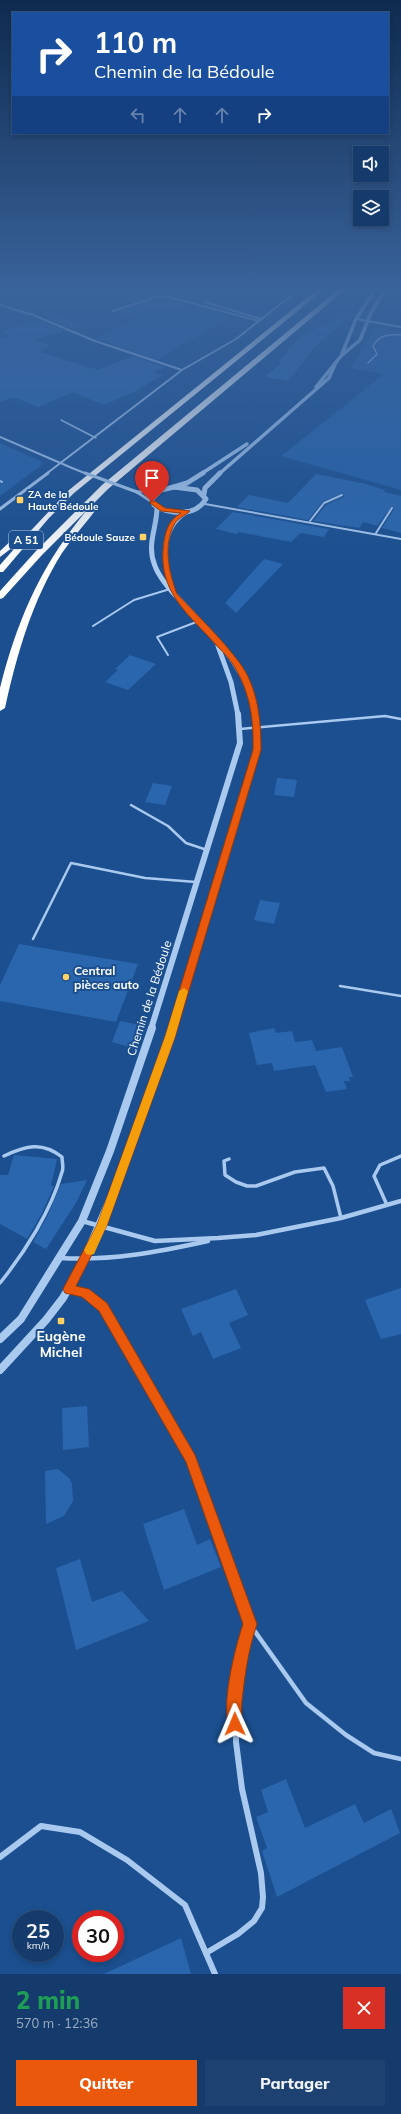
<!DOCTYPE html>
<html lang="fr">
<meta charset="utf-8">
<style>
:root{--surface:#143b6b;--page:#1d4271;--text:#f1f3f6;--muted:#9dadc1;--line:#33557e;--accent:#ea580c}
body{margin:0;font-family:Mulish,sans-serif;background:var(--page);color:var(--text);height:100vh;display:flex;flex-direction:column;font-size:15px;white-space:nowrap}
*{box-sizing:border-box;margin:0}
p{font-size:13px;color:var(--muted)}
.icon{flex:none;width:22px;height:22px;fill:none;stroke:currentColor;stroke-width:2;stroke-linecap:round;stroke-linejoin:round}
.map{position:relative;height:1974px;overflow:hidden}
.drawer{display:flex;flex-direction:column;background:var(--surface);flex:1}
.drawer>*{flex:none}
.guide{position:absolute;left:12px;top:12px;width:377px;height:122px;border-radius:0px;box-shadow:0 2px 6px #0003,0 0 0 1px var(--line);background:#1a4fa0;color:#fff;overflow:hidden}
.buttons{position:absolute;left:353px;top:146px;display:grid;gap:8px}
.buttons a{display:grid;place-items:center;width:36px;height:36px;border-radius:0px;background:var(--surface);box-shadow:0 2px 6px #0003,0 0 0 1px var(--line);font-size:20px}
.speed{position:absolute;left:12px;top:1910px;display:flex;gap:8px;font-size:20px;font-weight:700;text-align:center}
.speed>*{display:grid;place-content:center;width:52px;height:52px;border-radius:50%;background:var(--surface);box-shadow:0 2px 6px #0003,0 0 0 1px var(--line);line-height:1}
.speed small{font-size:10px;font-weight:400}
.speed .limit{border:6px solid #d22;background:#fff;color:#111}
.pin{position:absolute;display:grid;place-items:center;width:34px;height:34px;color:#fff;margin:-41px -17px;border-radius:50% 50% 50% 0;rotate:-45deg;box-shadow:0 0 4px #0007}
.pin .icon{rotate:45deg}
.me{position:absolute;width:44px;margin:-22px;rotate:359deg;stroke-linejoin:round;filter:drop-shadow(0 0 3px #0008)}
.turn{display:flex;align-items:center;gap:14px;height:84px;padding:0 16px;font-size:18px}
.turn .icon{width:52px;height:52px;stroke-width:2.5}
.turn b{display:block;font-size:28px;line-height:34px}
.lanes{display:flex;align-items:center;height:38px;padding:0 16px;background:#0003;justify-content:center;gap:20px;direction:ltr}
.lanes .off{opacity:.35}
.round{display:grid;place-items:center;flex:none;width:42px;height:42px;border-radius:0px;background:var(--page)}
.headline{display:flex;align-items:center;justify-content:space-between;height:68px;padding:0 16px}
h1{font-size:24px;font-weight:800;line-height:30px;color:#1e9e55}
.cta{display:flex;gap:8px;margin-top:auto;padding:8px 16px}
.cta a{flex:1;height:46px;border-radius:0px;background:var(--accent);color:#fff;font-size:16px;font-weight:800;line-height:46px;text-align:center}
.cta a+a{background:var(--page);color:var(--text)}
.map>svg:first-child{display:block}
</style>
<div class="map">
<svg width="401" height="1974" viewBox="0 0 401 1974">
<rect width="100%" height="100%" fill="#1b4f8f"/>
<g fill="#2461a8">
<polygon points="161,298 232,316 156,360 94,338 136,319 114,312"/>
<polygon points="374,328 401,331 401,490 281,456 384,374 351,368"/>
<polygon points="0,443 42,462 43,464 0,496"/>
</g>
<g fill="#2a66ad">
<polygon points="58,315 83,326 73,329 47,318"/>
<polygon points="348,315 349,317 315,347 288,381 265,377 282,362 278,362 288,352 286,352 307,332"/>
<polygon points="30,321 34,322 40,321 65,331 32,340 50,345 41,352 98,370 133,356 164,367 154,373 163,375 136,391 104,405 73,392 38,407 13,397 0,402 0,339 9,336 1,332"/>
<polygon points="316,474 366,484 385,490 384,492 401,496 401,533 382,528 394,509 392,506 377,526 363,522 359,528 313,521 326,505 344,497 343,493 323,501 308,520 237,507 249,495 288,503"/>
<polygon points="233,512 329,529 324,537 301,533 291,542 239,532 237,534 216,529"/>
<polygon points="264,559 283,564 236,613 225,603"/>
<polygon points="130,655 156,664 128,690 105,682 118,670 115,669"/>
<polygon points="277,778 297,780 294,797 274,795"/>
<polygon points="153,783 172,786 165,805 145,802"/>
<polygon points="260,900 280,903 274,924 254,920"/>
<polygon points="19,944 138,964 116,1022 0,1001 0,985"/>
<polygon points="120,1021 140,1025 133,1048 112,1042"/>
<polygon points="274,1028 276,1033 292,1031 295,1042 312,1040 316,1051 342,1047 353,1077 349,1077 350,1081 344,1081 347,1089 326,1092 315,1065 274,1071 272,1063 257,1065 249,1033"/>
<polygon points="14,1155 57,1159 51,1186 54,1186 41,1215 27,1239 0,1224 0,1175 8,1175"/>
<polygon points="87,1180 76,1203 46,1249 33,1242 47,1217 61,1184"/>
<polygon points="401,1288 401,1334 381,1339 365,1300"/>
<polygon points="236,1289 248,1315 229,1323 241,1348 213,1359 201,1332 193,1336 181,1309"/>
<polygon points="87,1406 89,1447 63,1450 62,1408"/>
<polygon points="58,1469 70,1479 72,1484 73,1501 64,1516 46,1524 45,1471"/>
<polygon points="184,1509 197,1545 210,1539 221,1567 164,1590 143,1524"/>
<polygon points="80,1559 92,1602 122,1591 149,1621 76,1650 56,1568"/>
<polygon points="286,1779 305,1828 355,1804 364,1823 391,1809 400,1833 277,1897 262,1851 267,1848 256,1817 268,1812 261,1790"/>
<polygon points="181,1938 191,1974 104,1974"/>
</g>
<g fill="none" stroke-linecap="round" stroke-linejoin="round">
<g stroke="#a9c9ee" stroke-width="1.5">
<path d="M368,363L377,354L373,346C379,335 389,334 401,335"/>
<polyline points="61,420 96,438"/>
</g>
<g stroke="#a9c9ee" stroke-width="2">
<polyline points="0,481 2,482"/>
<polyline points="205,504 401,539"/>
<polyline points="310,521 324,503 342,495"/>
<polyline points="376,533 392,508"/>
<polyline points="93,626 134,600 170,589"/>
<polyline points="168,655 157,637 199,621"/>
</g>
<g stroke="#a9c9ee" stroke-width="2.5">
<polyline points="240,729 385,716 401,719"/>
<polyline points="131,805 168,826 186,843 207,850"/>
<polyline points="33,939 71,863 145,878 196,882"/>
<polyline points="340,986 401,996"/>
</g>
<g stroke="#a9c9ee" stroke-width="3.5">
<polyline points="229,1159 224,1161 225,1175 236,1182 247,1186 256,1186 295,1172 324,1168 333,1186 341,1218"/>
<polyline points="387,1205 374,1176 380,1165 401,1156"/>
<path d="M0,1283C25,1252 51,1211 62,1172C64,1168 62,1162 62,1157C42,1141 25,1146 4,1156"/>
</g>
<polyline stroke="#a9c9ee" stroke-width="4.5" points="251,1626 306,1703 346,1735 374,1753 401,1759"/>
<g stroke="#a9c9ee" stroke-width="2">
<polyline points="205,302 261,319"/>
<polyline points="0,305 33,315 95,341 182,370"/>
<polyline points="113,311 156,297 165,296 259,321"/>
<polyline points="356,319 401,327"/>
<polyline points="0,437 72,468"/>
<polyline points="46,474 182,370 236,339 301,288"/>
</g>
<g stroke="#a9c9ee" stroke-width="3">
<polyline points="137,492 161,490"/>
<polyline points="137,492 152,502"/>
<polyline points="0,509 48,473"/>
</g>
<g stroke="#a9c9ee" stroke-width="4.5">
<polyline points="82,1221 155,1241 218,1238 256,1235 341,1218 401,1201"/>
<path d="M60,1258C111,1261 158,1252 208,1241"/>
<polyline points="68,1289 85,1293 103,1307 180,1440"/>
</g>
<g stroke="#a9c9ee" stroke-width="6">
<polyline points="179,1439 191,1459 250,1624 239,1672 236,1695 236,1742 242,1789 261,1873 263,1897 262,1908 254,1921 238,1934 206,1953"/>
<polyline points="0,1857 41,1826 80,1832 127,1860 185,1905 215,1974"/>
</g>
<g stroke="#a9c9ee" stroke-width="3.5">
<polyline points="342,354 356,319 376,288"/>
<polyline points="316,387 341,356 360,340 371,313 386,288"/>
<polyline points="201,474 247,444"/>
<polyline points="219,474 329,378 336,362"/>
</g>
<g stroke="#a9c9ee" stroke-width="5">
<polyline points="174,487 187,483 203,473"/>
<path d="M174,487L197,490L206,499C195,517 170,515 154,505L152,499L161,490Z"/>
<polyline points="204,494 205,488 220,473"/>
<path d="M157,507C157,529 146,544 155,566C160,579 171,591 180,600C211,635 249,667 255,715"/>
<path d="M171,587C163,561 160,528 186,512"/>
<polyline points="218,646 231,682 238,715"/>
</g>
<g stroke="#a9c9ee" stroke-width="6">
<polyline points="151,1029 240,743 238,714"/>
<polyline points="171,1029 257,750 255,714"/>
</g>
<g stroke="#a9c9ee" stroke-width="8">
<polyline points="0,1339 21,1319 82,1221 110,1151 152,1028"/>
<polyline points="0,1370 46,1320 63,1298 81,1267 117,1184 172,1028"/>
</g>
<g fill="#fff" fill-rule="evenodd">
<polygon points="319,288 326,288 74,493 49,518 3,572 0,572 0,565 21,541 0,557 0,551 16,536 22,536 23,539 69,490"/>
<polygon points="340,288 347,288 108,489 42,555 3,598 0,599 0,591 36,551 102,485"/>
<path d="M91,505L98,507C86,523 73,537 62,553C32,601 17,654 5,708L0,711V688L2,680C21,610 44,561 91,505Z"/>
</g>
<polyline stroke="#a9c9ee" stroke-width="2" points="72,468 87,474"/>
<polyline stroke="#a9c9ee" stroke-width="3" points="85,473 137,492"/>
</g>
<linearGradient id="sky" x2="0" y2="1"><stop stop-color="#0f2b4f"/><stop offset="0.51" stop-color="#39639b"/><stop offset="1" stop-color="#39639b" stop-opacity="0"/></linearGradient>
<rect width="401" height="565" fill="url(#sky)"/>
<path fill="#ea580c" stroke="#983908" d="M150,501H155L165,508L190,511C185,516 177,518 174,525C163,546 169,573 177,594C198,616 221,638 239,662C258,687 261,720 261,750L175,1037L107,1225L76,1286L89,1289L107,1303L195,1455L257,1624C248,1651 245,1674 242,1701C241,1711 243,1721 240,1729L235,1731L230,1729C220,1706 235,1648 243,1624L186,1462L99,1311L82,1297L65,1293L63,1289L97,1225L165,1037L253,750C254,720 250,692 234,666C230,659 224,653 218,647C189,614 156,592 164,542C166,529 169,520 181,513L161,511L150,503Z"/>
<polygon fill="#f59e0b" points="184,988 188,991 175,1037 107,1225 94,1254 90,1255 86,1254 84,1250 97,1225 165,1037 179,991"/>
<g fill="#ffd166" stroke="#1b4f8f" stroke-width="1.5">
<rect x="16" y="496" width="8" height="8" rx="2"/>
<rect x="139" y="533" width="8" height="8" rx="2"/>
<circle cx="66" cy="977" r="4"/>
<rect x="57" y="1317" width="8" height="8" rx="2"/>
</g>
<g text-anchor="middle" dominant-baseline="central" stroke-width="4" stroke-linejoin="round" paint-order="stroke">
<g font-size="10" font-weight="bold" fill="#fff" stroke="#1b4f8f" text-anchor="start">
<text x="28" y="494">ZA de la<tspan x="28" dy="12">Haute Bédoule</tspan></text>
<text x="135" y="537" text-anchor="end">Bédoule Sauze</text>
</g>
<rect fill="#1b4f8f" stroke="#bbcadd" stroke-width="1" x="9" y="531" width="34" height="18" rx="3"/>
<g font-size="11" font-weight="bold" fill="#fff">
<text x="26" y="540">A 51</text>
</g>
<g font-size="12" font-weight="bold" fill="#fff" stroke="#1b4f8f" text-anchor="start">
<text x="74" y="970">Central<tspan x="74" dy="14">pièces auto</tspan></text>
</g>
<g font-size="12" fill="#fff" stroke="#1b4f8f">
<text transform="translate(149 998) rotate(-72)">Chemin de la Bédoule</text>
</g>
<g font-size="14" font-weight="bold" fill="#fff" stroke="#1b4f8f">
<text x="61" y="1336">Eugène<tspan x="61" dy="16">Michel</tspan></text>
</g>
</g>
</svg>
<div class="buttons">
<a><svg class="icon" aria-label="sound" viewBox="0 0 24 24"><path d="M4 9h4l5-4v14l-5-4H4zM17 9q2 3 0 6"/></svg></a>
<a><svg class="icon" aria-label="layers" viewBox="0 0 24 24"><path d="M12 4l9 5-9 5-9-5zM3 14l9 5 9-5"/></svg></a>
</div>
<div class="speed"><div>25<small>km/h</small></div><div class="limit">30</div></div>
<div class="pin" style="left:152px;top:502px;background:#d93025"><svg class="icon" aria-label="arrive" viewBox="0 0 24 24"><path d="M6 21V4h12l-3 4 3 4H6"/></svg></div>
<svg class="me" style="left:235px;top:1724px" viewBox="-20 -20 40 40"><path d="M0-17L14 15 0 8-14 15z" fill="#ea580c" stroke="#fff" stroke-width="4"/></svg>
<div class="guide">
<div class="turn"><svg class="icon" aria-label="right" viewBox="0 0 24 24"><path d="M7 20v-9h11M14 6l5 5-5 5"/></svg><div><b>110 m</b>Chemin de la Bédoule</div></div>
<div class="lanes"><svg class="icon off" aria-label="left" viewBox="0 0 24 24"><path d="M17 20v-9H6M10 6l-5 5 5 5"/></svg><svg class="icon off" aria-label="ahead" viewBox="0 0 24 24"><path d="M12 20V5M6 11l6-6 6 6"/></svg><svg class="icon off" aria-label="ahead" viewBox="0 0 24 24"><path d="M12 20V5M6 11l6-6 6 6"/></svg><svg class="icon" aria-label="right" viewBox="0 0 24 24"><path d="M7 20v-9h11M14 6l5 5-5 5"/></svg></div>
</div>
</div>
<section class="drawer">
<div class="headline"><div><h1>2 min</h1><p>570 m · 12:36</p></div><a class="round" style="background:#d93025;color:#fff"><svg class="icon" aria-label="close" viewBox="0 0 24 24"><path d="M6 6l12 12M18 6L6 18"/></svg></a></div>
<div class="cta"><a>Quitter</a><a>Partager</a></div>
</section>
